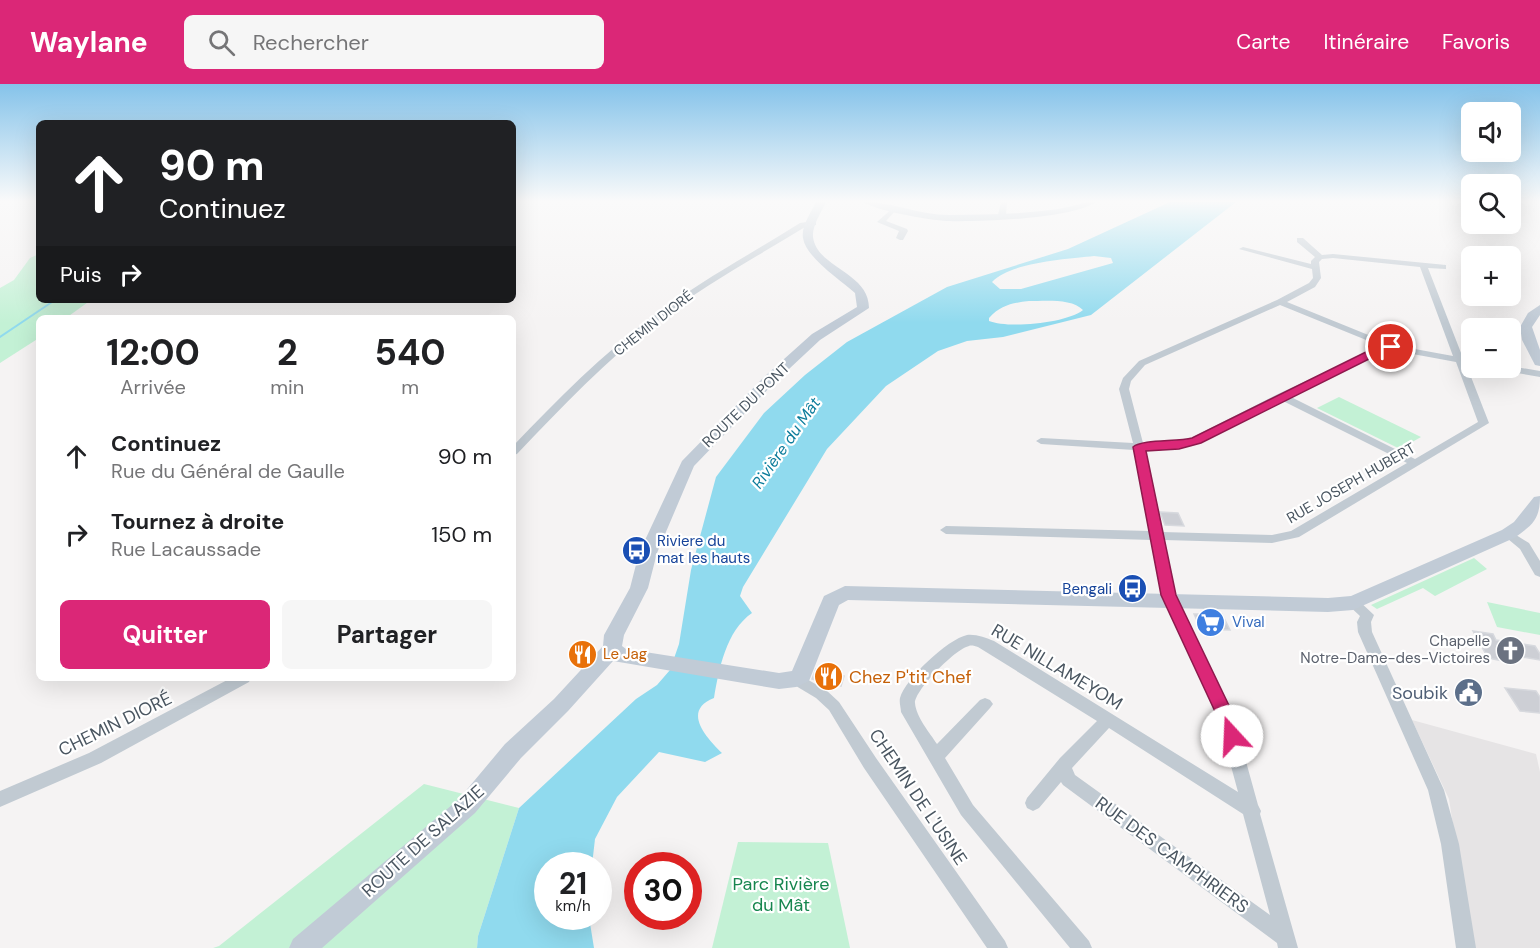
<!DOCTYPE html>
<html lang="fr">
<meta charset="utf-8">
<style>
:root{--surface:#fff;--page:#f6f6f6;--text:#202124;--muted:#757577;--accent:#db2777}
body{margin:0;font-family:"DM Sans",sans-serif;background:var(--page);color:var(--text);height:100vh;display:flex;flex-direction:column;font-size:22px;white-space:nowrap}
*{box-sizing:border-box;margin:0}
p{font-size:20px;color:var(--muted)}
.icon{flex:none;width:33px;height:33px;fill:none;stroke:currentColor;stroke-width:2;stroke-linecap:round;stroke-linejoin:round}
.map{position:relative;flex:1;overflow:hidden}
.drawer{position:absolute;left:36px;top:231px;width:480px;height:366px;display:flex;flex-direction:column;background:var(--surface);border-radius:9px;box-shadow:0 6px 24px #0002}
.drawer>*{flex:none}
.top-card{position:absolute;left:36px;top:36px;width:480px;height:183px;border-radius:9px;box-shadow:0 6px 24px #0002;background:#202124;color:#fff;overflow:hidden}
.buttons{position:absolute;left:1461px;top:18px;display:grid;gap:12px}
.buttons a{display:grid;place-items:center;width:60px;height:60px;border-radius:9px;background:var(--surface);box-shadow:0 6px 24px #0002;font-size:30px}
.speed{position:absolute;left:534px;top:768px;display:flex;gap:12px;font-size:30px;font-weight:700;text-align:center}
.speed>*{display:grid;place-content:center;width:78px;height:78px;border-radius:50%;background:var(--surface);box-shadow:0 6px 24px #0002;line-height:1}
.speed small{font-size:15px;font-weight:400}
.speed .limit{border:9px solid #d22;background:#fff;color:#111}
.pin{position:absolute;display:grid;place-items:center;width:51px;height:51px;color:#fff;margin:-26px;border:3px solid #fff;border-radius:50%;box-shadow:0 2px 6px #0007}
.me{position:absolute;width:66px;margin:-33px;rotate:340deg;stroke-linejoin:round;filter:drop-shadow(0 0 4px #0008)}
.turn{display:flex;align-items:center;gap:21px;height:126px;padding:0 24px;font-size:27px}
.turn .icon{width:78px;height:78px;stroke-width:2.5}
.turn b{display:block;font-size:42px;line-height:51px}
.then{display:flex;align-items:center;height:57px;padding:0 24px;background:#0003;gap:12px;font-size:22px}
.eta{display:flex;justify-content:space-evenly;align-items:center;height:102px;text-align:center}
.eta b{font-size:36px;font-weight:700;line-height:42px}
.cta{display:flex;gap:12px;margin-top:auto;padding:12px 24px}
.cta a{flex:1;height:69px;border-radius:9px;background:var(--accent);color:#fff;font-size:24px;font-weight:700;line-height:69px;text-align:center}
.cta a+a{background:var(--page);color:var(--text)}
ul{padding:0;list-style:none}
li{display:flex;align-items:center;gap:18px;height:78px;padding:0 24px}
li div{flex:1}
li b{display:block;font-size:22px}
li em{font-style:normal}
header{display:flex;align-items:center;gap:36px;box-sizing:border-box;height:84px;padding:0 30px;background:var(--accent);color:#fff}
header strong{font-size:28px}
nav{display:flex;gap:33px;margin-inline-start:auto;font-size:21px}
.search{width:420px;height:54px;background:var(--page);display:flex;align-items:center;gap:15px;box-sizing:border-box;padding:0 21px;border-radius:9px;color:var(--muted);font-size:22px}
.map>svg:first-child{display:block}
</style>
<header>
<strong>Waylane</strong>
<div class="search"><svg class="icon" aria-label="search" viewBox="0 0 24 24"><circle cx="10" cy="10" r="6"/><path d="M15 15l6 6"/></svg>Rechercher</div>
<nav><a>Carte</a><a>Itinéraire</a><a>Favoris</a></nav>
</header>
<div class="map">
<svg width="1540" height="864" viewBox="0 0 1540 864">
<rect width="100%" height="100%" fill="#f5f3f3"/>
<polygon fill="#e6e4e5" points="1412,636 1536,670 1540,688 1540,864 1472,864 1449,715"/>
<g fill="#c3f1d5">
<polygon points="39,170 39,216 91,216 66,234 39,234 39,254 0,279 0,204 14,196 30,174"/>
<polygon points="1339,313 1421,353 1400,365 1317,324"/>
<polygon points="1474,474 1487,485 1435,512 1423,504 1377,525 1371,521"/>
<polygon points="1487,518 1540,529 1540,551 1497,543"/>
<polygon points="424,700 519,724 478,852 477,864 213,864 219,862"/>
<polygon points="738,758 828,759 850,864 712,864"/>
</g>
<path fill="#90daee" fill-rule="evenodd" d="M1170,118H1236L1091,231L1003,253L967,257L938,267L886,302L827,365L743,503L740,512L752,529C726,547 719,585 714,614C681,627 707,654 722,669L705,678L659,668L617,713L595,755L592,781L548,782V832L589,833L594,864H477L478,852L519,724L636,615L657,601L670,586L679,560L691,486L716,393L764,329L805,291L847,258L947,203L1068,165ZM1094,172L1111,174L1113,179L1021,205H1000L992,198C1011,178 1067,175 1094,172ZM1029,217C1044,217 1072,214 1083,226C1067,239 1009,245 989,237V234C1001,221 1012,219 1029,217Z"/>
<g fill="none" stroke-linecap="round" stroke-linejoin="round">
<polyline stroke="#90daee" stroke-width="2" points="0,253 55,216"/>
</g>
<g fill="#cdcfd5" stroke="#d7d9de" stroke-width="1.5">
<polygon points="1160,428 1178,429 1184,442 1165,441"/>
<polygon points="1194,530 1222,530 1230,546 1201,545"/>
<polygon points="1473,547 1493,550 1496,556 1535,562 1540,570 1540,576 1504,570 1508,578 1488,574"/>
<polygon points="816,585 844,592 841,602 812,595"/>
<polygon points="1505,604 1536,607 1540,613 1540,629 1520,627"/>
</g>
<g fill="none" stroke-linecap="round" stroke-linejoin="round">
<g fill="#c1cad2" fill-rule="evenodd">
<polygon points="1001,118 1007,118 1006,131 1002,133 998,131"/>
<polygon points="894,123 897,125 886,137 907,145 908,147 903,156 900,156 896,154 899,147 877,138"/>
<path d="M813,137H816V141L805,143C756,173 705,201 659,236C607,275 562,323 517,370L513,371V362C557,316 602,270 654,232C700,197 751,170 800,139Z"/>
<path d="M1297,154H1303L1322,171L1333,170L1446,181V185L1428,184L1463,274L1472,275V281L1466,280L1489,339L1299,453L1272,459L1164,456L1176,511L1234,634L1258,721L1261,727L1260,730L1298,864H1278L1277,859L1063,701L1061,698L1039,724L1033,727L1027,724L1025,719L1027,714L1060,674L1097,637L978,563C975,562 971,561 969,562C955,565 915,606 915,619C916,633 930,649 937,660L980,616L985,614L990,616L993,620L990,624L945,674L973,721L1089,857L1092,864H1070L961,731L901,628C901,624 899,619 900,614C905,595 948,555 967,551C976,550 986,554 994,557L1238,708L1218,634L1162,511L1152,456L946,450L940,446L946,442L1150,447L1134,366L1041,360L1036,357L1041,354L1133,359L1119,305L1123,294L1139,277L1277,216L1309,199L1313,194L1312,185L1239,165L1243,163L1311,180V177L1315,173L1297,158ZM1333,174L1420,183L1453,272L1393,261L1287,218L1315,203L1321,194L1319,178L1322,175ZM1280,221L1381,262L1278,310L1187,356L1143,359L1129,305L1131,297L1145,281ZM1391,266L1456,278L1478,338L1415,375L1291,313L1383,267ZM1283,317L1407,379L1291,447L1272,451L1162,448L1145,366L1193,361ZM1109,644L1243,730L1270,831L1075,691L1072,684Z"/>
<polygon points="1510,282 1540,287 1540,293 1505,287 1500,284"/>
<polygon points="1508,446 1529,459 1540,477 1540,493 1535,491 1520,465 1502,450"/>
<polygon points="1353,514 1358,516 1374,531 1371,538 1372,548 1444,706 1459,760 1476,864 1456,864 1441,760 1428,706 1358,548 1357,538 1360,532 1346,519 1348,516"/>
<polygon points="796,589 826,606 839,618 876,674 1005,857 1008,864 987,864 864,684 829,626 816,614 791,599 789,595 791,591"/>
<polygon points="231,594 251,594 249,598 101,679 0,723 0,707 89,669"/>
</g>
<g fill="#c1cbd6" fill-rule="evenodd">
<path d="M816,118H826C821,129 812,142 813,153C817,184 869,188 869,224L820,256L774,299L694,382L657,469L648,504L624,551L622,562L626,565L779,589L792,587L824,512L845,502L1328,514L1351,512L1502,446L1514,438L1534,413L1540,412C1540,435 1533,441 1514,454L1353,526L1328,528L848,516L839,521L809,597L796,603L779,605L613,577L568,627L521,674L475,729L322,864H289L293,855L459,715L505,660L554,615L603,562L604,551L630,504L639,469L682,377L764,293L812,250L857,223L855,209C841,196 806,174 803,154C801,142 811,129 816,118Z"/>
<path d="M863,118C892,118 920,131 949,131C983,131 1018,130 1051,126C1067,125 1080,118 1096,118C1071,135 979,138 947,137C929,136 877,127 863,118Z"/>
<polygon points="1540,221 1540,231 1532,243 1540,266 1540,282 1535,281 1522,256 1520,243 1528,229"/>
</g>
</g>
<linearGradient id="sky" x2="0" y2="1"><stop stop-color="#85c3ea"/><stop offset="0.49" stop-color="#fafafa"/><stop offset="1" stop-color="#fafafa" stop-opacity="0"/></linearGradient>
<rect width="1540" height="239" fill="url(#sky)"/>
<path fill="#db2777" stroke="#8e194d" stroke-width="1.5" d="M1391,260L1396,263L1395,265L1383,268L1201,359L1179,365L1146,367L1176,511L1235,634L1241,652L1238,658L1232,660L1225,658L1218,634L1161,511L1133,363C1142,355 1177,358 1192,354L1376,263Z"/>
<defs>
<symbol id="bus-disc" viewBox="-11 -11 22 22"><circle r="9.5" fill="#1a4fb4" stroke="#fff"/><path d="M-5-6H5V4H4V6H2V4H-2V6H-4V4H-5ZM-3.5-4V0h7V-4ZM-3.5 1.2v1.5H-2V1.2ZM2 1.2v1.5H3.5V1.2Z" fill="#fff"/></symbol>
<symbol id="supermarket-disc" viewBox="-11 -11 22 22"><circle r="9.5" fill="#3f7fe0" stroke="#fff"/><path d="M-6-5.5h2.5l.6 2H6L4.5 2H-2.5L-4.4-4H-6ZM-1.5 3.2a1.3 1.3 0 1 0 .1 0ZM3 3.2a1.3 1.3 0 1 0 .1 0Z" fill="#fff"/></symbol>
<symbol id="church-disc" viewBox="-11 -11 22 22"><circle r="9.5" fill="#6b7280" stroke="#fff"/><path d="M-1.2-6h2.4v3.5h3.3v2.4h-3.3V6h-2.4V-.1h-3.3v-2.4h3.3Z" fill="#fff"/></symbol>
<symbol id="restaurant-disc" viewBox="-11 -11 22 22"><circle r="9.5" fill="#e8710a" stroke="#fff"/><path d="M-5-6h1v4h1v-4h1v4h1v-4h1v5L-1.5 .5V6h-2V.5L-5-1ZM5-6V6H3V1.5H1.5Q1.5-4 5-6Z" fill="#fff"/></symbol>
<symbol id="civic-disc" viewBox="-11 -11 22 22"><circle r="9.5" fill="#5c6f8a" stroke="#fff"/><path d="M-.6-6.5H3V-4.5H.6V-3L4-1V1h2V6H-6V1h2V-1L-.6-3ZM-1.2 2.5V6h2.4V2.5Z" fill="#fff"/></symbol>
</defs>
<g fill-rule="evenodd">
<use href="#bus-disc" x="620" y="450" width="33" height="33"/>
<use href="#bus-disc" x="1116" y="488" width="33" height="33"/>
<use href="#supermarket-disc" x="1194" y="522" width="33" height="33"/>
<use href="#church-disc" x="1494" y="550" width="33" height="33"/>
<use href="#restaurant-disc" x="566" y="554" width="33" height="33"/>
<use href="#restaurant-disc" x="812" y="576" width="33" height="33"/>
<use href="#civic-disc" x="1452" y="592" width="33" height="33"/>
</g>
<g text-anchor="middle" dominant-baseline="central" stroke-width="4.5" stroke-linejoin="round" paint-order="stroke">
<g font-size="14" fill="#4a5661" stroke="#fff">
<text transform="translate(653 239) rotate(-38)">CHEMIN DIORÉ</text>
</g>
<g font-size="15" fill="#4a5661" stroke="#fff">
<text transform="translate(746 321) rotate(-44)">ROUTE DU PONT</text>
<text transform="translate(1351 399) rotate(-30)">RUE JOSEPH HUBERT</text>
</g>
<g font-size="15" fill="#164399" stroke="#fff" text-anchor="start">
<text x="657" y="457">Riviere du<tspan x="657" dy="17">mat les hauts</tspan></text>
<text x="1112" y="505" text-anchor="end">Bengali</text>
</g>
<g font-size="15" fill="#366cbe" stroke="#fff" text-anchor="start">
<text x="1232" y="538">Vival</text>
</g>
<g font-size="15" fill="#5b616d" stroke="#fff" text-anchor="end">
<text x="1490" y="557">Chapelle<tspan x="1490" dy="17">Notre-Dame-des-Victoires</tspan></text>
</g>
<g font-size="15" fill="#c56008" stroke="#fff" text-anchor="start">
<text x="603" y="570">Le Jag</text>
</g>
<g font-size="16" font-style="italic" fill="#0c7c9b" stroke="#fff">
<text transform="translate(786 359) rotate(-55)">Rivière du Mât</text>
</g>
<g font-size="18" fill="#4a5661" stroke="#fff">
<text transform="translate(1057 583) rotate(31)">RUE NILLAMEYOM</text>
<text transform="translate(115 640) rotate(-26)">CHEMIN DIORÉ</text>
<text transform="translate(918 713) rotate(56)">CHEMIN DE L'USINE</text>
<text transform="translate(423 757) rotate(-42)">ROUTE DE SALAZIE</text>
<text transform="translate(1172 771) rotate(36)">RUE DES CAMPHRIERS</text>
</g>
<g font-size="18" fill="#c56008" stroke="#fff" text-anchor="start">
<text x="849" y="593">Chez P'tit Chef</text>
</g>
<g font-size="18" fill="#4e5e75" stroke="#fff" text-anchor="end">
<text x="1448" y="609">Soubik</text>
</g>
<g font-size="18" fill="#17864f" stroke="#fff">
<text x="781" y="800">Parc Rivière<tspan x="781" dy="21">du Mât</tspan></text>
</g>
</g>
</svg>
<div class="buttons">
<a><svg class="icon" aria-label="sound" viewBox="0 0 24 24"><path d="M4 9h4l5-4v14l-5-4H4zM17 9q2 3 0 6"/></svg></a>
<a><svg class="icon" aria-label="search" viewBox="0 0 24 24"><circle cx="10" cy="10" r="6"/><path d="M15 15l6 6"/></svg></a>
<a>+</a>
<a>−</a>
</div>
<div class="speed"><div>21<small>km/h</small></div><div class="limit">30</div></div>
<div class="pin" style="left:1391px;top:263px;background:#d93025"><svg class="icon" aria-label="arrive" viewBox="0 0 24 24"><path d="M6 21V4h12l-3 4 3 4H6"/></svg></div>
<svg class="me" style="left:1232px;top:652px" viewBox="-20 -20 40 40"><circle r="19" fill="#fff"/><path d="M0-13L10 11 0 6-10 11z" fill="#db2777"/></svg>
<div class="top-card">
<div class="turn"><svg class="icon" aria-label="ahead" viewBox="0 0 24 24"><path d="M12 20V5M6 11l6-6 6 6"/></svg><div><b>90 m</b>Continuez</div></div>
<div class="then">Puis<svg class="icon" aria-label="right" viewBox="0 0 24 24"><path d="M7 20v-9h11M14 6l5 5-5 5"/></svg></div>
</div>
<section class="drawer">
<div class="eta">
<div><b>12:00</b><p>Arrivée</p></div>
<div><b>2</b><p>min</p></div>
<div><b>540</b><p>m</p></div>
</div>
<ul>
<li><svg class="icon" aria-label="ahead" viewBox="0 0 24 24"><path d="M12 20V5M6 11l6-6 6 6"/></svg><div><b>Continuez</b><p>Rue du Général de Gaulle</p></div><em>90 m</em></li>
<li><svg class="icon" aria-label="right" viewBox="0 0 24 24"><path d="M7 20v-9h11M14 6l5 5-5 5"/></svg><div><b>Tournez à droite</b><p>Rue Lacaussade</p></div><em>150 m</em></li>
</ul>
<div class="cta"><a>Quitter</a><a>Partager</a></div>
</section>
</div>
